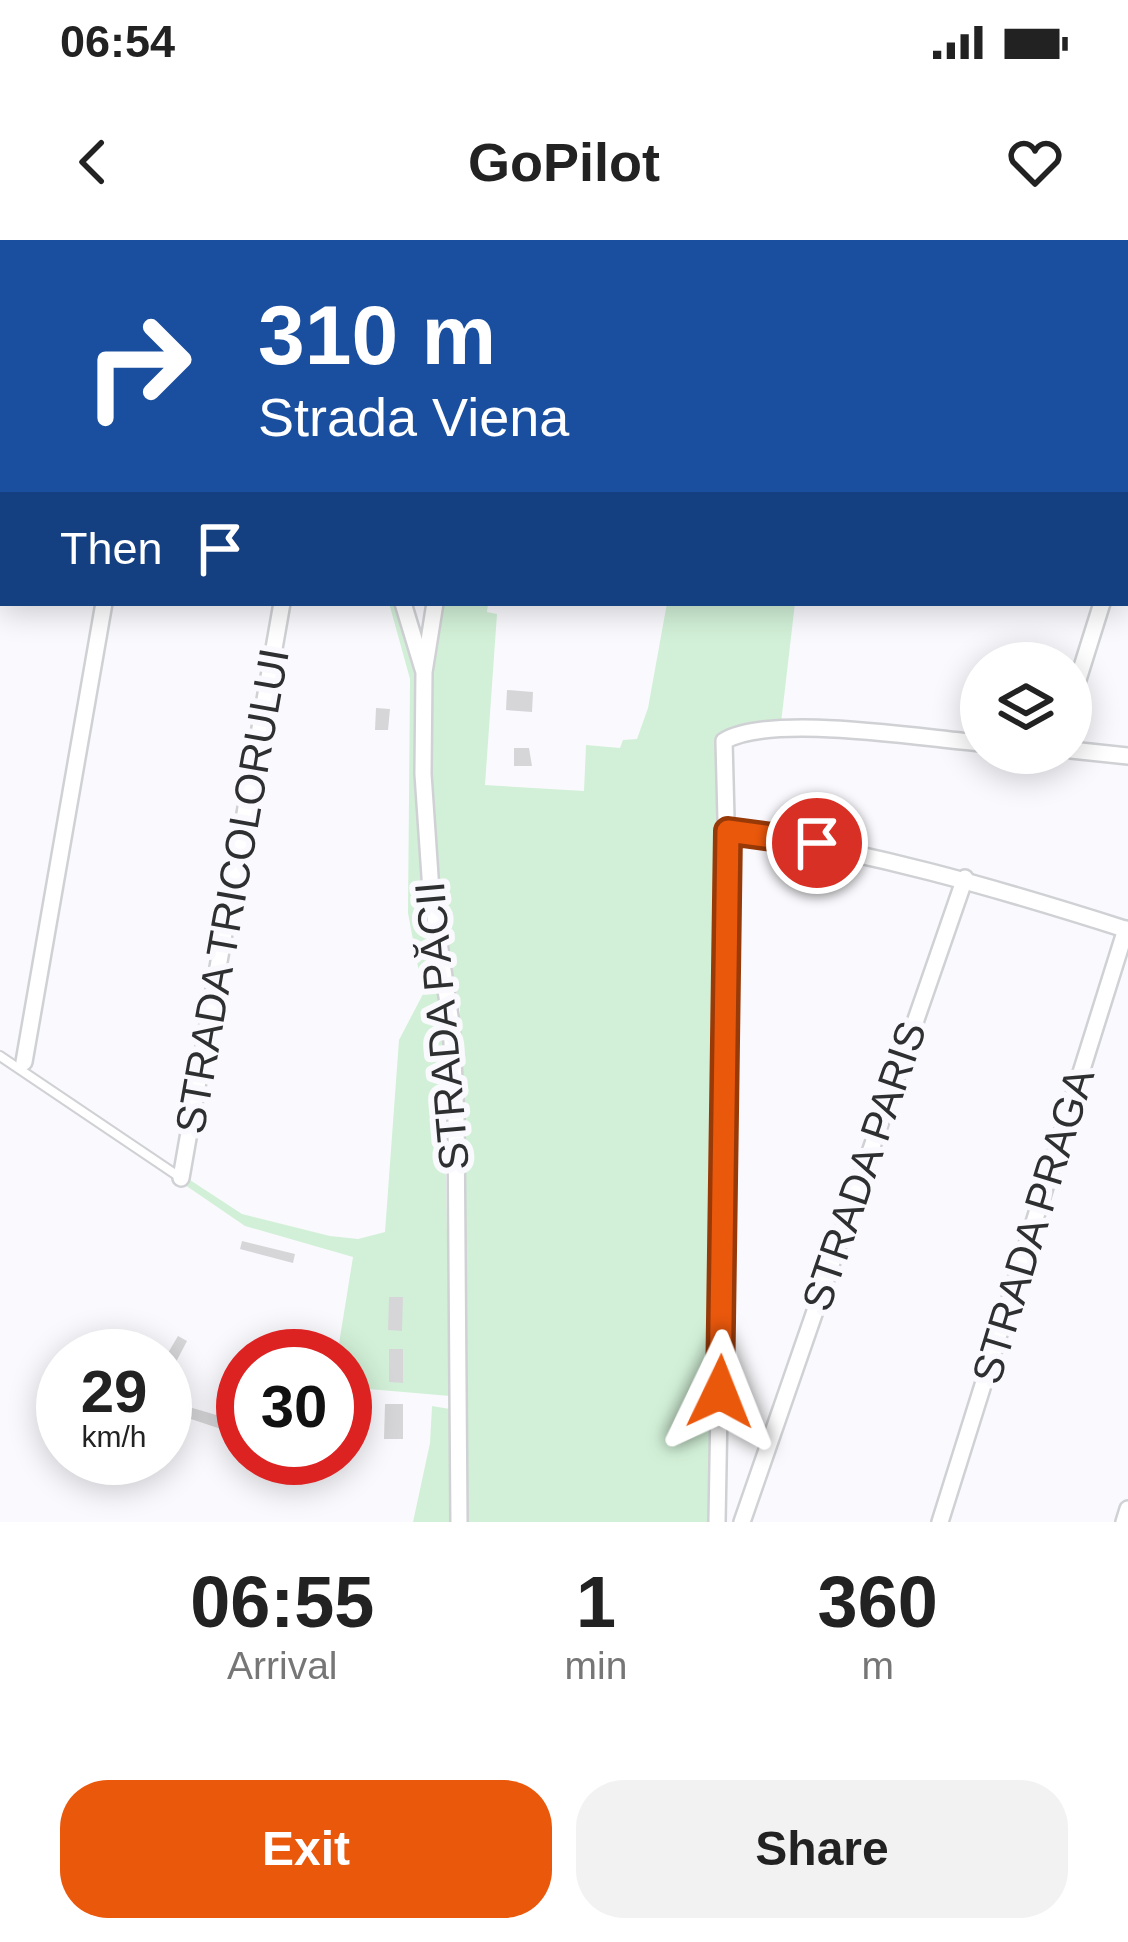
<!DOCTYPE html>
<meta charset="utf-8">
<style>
:root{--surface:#fff;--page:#f2f2f2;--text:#222;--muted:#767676;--accent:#ea580c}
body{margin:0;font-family:Arial,sans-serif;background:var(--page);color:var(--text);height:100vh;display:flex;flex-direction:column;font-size:45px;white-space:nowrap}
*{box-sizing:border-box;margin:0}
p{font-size:39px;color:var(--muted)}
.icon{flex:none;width:66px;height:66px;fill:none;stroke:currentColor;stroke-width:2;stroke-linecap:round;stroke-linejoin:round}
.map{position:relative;height:1282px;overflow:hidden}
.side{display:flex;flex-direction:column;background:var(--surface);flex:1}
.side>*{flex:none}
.banner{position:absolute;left:0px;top:0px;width:1128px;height:366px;box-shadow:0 6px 30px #0003;background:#1a4fa0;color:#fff;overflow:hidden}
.buttons{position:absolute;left:960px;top:402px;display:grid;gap:24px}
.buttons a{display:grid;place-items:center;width:132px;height:132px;border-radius:50%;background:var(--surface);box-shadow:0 6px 30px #0003;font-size:60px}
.speed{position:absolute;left:36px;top:1089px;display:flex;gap:24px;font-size:60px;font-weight:700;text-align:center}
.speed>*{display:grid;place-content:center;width:156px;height:156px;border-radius:50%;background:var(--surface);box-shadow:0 6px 30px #0003;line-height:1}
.speed small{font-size:30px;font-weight:400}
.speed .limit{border:18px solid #d22;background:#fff;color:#111}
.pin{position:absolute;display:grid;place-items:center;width:102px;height:102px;color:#fff;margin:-51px;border:6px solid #fff;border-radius:50%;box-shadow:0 3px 12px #0007}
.me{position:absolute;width:132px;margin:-66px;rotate:2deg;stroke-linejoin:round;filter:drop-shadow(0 0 9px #0008)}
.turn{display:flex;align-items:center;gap:42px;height:252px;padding:0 60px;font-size:54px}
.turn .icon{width:156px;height:156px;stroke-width:2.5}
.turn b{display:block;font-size:84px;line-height:102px}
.then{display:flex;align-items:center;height:114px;padding:0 60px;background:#0003;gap:24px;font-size:45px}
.eta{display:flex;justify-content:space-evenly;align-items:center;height:204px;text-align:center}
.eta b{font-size:72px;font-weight:600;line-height:84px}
.primary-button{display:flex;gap:24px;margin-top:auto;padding:24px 60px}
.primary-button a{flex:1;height:138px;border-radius:48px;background:var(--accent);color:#fff;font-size:48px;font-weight:600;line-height:138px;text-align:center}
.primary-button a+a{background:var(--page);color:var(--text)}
.status{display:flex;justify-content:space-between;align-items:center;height:84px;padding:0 60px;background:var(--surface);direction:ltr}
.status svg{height:33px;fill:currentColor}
header{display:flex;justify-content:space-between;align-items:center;height:156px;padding:0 60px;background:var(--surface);font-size:54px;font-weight:600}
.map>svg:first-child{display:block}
</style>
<div class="status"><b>06:54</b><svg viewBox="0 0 49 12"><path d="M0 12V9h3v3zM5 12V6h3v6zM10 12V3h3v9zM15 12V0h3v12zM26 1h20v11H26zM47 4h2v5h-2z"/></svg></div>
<header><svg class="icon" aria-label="back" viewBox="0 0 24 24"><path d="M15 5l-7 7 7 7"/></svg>GoPilot<svg class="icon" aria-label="heart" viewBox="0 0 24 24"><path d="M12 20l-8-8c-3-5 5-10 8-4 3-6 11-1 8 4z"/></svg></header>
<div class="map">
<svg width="1128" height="1282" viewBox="0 0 1128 1282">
<rect width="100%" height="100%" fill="#fafafe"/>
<g fill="#d2f0d7">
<polygon points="689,0 1108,0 1107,3"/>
<polygon points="389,363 398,363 417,436 423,661 443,778 450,1156 345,1147 345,1116 337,1116 353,1017 245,986 185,945 187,938 242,974 330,996 358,999 385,992 399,800 423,754 408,673 410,439"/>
<polygon points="440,363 495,363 488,364 487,372 497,374 485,545 584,551 586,505 620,508 623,500 637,499 648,468 667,363 795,363 781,483 746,485 722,494 712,1282 468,1282 460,770 442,675 430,544 430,468"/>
<polygon points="432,1166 450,1169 455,1282 413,1282 430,1203"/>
</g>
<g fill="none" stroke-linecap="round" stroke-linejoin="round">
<polyline stroke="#60909f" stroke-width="3" points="468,3 468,0"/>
</g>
<g fill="#d6d6d9">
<polygon points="507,450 533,452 532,472 506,470"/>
<polygon points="376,468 390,469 388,490 375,490"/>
<polygon points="514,508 529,508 532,526 514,526"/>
<polygon points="242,1001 295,1014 293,1023 240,1009"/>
<polygon points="389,1057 403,1057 402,1091 388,1090"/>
<polygon points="178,1096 187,1101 165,1143 165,1118"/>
<polygon points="389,1109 403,1109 403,1143 389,1142"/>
<polygon points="172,1162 230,1179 227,1191 170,1172"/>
<polygon points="385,1164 403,1164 403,1199 384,1199"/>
</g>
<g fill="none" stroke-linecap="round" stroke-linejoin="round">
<defs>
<polyline id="service" points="0,816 181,938"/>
<g id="minor">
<polyline points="480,3 481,0"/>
<polyline points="1125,288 1128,279"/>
<polyline points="0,300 3,297"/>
<polyline points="403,363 423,429"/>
<polyline points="435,363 424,432 423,534 431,651 451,783 456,879 459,1282"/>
<polyline points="1071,462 1102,363"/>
<polyline points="1071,510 1128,516"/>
<path d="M728,591C866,610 996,648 1128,690"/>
<polyline points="24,822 104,363"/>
<polyline points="181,938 282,363"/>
<path d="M717,1282L728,657L724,501C771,473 920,498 981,503"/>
<polyline points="742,1282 965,638"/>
<polyline points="940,1282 1126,689"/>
<polyline points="1124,1282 1128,1269"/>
</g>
</defs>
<use href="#service" stroke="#d0d1d4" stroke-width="12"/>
<use href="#minor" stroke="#d0d1d4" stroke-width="20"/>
<use href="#service" stroke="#fff" stroke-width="8"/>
<use href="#minor" stroke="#fff" stroke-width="15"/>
</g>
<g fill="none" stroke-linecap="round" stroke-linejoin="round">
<defs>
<polyline id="route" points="720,1152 728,591 817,603"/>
</defs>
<use href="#route" stroke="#983908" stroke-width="30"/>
<use href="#route" stroke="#ea580c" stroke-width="21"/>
</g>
<g text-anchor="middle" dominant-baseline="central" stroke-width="12" stroke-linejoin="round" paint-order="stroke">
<g font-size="42" fill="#2e2f30" stroke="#fafafe">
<text transform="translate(232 651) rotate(-80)">STRADA TRICOLORULUI</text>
<text transform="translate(442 786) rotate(-95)">STRADA PĂCII</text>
<text transform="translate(864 926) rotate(-71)">STRADA PARIS</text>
<text transform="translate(1033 986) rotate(-73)">STRADA PRAGA</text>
</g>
</g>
</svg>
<div class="buttons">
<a><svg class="icon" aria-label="layers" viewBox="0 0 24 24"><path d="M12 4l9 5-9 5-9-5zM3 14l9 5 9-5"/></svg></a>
</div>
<div class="speed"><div>29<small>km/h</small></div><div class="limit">30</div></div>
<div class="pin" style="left:817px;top:603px;background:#d93025"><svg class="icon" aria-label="arrive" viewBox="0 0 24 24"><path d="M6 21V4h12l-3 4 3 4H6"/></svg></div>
<svg class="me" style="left:720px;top:1152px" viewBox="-20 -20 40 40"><path d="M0-17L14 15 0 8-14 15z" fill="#ea580c" stroke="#fff" stroke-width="4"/></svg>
<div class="banner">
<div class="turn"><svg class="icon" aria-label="right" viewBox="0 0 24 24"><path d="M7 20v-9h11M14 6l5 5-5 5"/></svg><div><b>310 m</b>Strada Viena</div></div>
<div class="then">Then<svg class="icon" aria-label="arrive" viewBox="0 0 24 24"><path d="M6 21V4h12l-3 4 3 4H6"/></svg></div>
</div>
</div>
<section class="side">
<div class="eta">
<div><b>06:55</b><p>Arrival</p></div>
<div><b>1</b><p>min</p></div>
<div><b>360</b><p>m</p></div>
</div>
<div class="primary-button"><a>Exit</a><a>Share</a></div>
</section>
